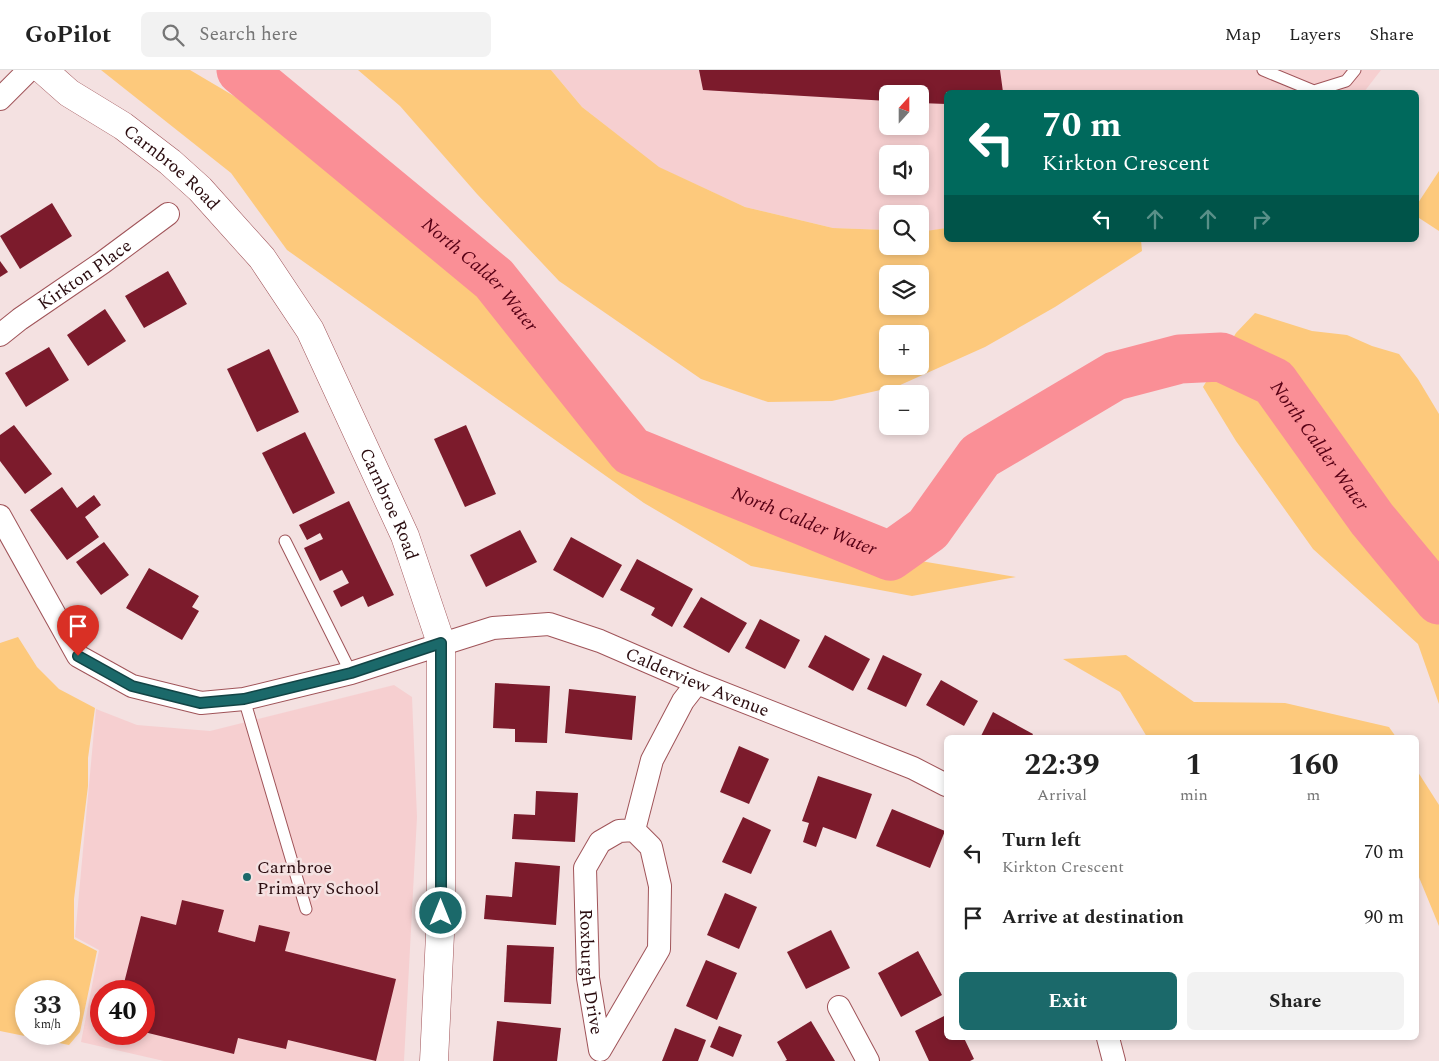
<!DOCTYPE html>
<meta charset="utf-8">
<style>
:root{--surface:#fff;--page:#f2f2f2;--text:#222;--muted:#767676;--line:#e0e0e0;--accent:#1b696a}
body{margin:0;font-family:Spectral,serif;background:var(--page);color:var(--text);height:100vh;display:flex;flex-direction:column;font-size:19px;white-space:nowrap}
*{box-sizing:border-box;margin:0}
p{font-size:16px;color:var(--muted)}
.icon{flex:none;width:28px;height:28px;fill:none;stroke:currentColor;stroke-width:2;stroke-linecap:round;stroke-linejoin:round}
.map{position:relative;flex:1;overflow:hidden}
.side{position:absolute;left:944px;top:665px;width:475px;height:305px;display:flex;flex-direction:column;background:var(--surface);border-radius:8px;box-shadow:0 2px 8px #0003}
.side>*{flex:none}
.hud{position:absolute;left:944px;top:20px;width:475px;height:152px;border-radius:8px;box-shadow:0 2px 8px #0003;background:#00695c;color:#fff;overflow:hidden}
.needle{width:32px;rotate:21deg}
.buttons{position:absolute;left:879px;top:15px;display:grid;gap:10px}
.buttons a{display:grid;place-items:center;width:50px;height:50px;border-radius:8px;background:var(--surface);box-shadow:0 2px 8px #0003;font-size:25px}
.speed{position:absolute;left:15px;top:910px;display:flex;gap:10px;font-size:25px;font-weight:700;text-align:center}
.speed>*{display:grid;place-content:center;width:65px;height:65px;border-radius:50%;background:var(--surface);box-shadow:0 2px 8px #0003;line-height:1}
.speed small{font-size:12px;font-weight:400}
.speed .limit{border:8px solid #d22;background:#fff;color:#111}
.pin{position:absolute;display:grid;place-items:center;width:42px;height:42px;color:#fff;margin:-51px -21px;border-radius:50% 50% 50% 0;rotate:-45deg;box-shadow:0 0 5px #0007}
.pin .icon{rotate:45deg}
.me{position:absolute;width:55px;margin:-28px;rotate:0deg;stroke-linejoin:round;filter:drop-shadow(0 0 4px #0008)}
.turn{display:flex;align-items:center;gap:18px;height:105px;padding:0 15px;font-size:22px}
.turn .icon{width:65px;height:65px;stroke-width:2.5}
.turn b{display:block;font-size:35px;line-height:42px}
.lanes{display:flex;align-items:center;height:48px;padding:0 15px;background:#0003;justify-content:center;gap:25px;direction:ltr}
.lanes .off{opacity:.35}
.eta{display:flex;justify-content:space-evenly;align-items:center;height:85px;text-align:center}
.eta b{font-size:30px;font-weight:700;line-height:35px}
.action{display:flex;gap:10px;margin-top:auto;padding:10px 15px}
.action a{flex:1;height:58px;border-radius:8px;background:var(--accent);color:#fff;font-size:20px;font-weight:700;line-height:58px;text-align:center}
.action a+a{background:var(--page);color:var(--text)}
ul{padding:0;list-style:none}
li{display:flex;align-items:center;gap:15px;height:65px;padding:0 15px}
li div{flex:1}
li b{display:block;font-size:19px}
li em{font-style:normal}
header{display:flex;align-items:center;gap:30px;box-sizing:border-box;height:70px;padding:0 25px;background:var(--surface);border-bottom:1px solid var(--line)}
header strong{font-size:24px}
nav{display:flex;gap:28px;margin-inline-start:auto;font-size:18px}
.search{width:350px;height:45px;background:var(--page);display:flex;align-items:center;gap:12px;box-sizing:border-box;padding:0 18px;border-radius:8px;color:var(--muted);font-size:19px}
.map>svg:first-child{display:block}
</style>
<header>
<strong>GoPilot</strong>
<div class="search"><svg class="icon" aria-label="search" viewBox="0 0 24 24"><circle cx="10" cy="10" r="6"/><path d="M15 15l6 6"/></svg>Search here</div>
<nav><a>Map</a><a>Layers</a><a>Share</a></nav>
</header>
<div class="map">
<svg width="1439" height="991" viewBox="0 0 1439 991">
<rect width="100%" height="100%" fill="#f4e1e1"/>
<g fill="#f6cfd0" fill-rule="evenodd">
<path d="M551,0H1381L1364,22H946V158L924,162H920V144H888L887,160L833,158L745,137L658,97L582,37ZM888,24H920V56H888ZM888,84H920V116H888Z"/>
<path d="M394,615L412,627L417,747L404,991H164L81,972L99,880L75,867L96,639L137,655L210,661ZM101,921H144V964H101Z"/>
</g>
<g fill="#fdc97c" fill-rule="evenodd">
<polygon points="101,0 190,0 268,46 463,194 591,355 744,437 843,478 1016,507 912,526 751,496 644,433 287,180 231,103"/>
<path d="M358,0H551L582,37L659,97L745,137L833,158L887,160L888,176H920V162L946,158V170H1141L1142,181L1055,237L985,277L898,316L832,331L768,332L701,309L559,211L477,124L400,36ZM888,204H920V236H888ZM888,264H920V296H888Z"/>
<polygon points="1439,101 1439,161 1416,146 1416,136"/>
<polygon points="1255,243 1312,261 1347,265 1372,276 1399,284 1418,309 1439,344 1439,634 1418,574 1313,479 1236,371 1203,317 1236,263"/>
<path d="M18,567L37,597L59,619L95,638L88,688V716L74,829V869L97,881L80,962L69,975L0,961V573ZM26,921H69V964H26Z"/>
<polygon points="1126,585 1194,632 1285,633 1389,657 1396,667 1147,667 1120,622 1063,589"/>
<polygon points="1416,699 1439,735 1439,856 1416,800"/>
</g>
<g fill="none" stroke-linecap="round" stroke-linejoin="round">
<path stroke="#fa8f96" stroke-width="49" id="s1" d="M241,0L494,209L631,381L890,486L928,459L980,386L1115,306L1180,289L1221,287L1274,312L1372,449L1439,530"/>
</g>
<g fill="#7c1b2c">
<polygon points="699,0 1000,0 1003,22 946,22 946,34 920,33 920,24 888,24 888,31 703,20"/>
<polygon points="52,133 72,166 20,199 0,166"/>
<polygon points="0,191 8,202 0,207"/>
<polygon points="168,201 187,234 144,258 125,226"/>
<polygon points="105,239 126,271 88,296 67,265"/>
<polygon points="49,277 69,310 26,337 5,303"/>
<polygon points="269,279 299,342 257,362 227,299"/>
<polygon points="14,355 52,404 25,424 0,391 0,365"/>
<polygon points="466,355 496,424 465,437 434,369"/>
<polygon points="305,362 335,423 293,444 262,383"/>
<polygon points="62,417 77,438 94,425 101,435 85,447 99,467 67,490 30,440"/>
<polygon points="349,431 394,525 368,537 363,526 341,537 333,521 349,513 342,500 320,511 304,478 323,469 320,463 307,470 299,455"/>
<polygon points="520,460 537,492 486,517 470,485"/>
<polygon points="571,467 622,495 603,528 553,500"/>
<polygon points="104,472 129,505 101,525 76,492"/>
<polygon points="637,489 693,519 672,557 651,545 655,538 620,520"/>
<polygon points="149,498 199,526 192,537 199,541 182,570 126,538"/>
<polygon points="701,527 747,553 729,583 683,557"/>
<polygon points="760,549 800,570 785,599 745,578"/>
<polygon points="825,565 870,589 853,621 808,597"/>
<polygon points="883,585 922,604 906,637 867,619"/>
<polygon points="941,610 978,631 964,656 926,635"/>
<polygon points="495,613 550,616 547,673 515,672 515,659 493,658"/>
<polygon points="569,619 636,626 632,670 565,663"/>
<polygon points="993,642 1033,664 1031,668 980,668"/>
<polygon points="739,676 769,689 749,734 720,722"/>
<polygon points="818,706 872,724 856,769 823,757 816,777 803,772 809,753 802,751"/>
<polygon points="536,721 578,723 575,772 512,769 514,744 535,745"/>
<polygon points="892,739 945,761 930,798 876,776"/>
<polygon points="743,747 771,760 751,804 722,792"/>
<polygon points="515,792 560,796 556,855 484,849 486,825 512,827"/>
<polygon points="725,823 757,837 739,879 707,865"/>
<polygon points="182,830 224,840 218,862 255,872 259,855 290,862 285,881 396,909 376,991 288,970 286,979 238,968 234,984 144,962 144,921 122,921 141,846 176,855"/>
<polygon points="831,860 850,898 806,919 787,882"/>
<polygon points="507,875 554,877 551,934 504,932"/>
<polygon points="918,881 942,925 901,947 878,903"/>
<polygon points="706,890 737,903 717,950 686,936"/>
<polygon points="946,945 946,968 964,968 974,989 970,991 929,991 915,961"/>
<polygon points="497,951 561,958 557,991 493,991"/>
<polygon points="811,951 835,991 785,991 787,990 777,972"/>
<polygon points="719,956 742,965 733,987 710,977"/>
<polygon points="675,958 706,970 698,991 662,991"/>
</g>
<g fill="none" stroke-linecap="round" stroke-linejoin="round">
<defs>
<g id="service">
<polyline points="1263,0 1314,21 1346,11 1355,0"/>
<polyline points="285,471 351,603"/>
<polyline points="244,629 306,839"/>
</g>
<g id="minor">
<polyline points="0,29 29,0"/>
<path id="s2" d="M0,265L20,249L102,193L168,144"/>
<path id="s3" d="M0,446L78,586L132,616L201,633L244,629L351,603L493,558L549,554L600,571L697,613L913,698L946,715"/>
<path id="s4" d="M634,760L619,761L600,772L585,798L588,908L600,980L659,879L660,816L651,777L634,760L652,690L683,631L697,613"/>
<polyline points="839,937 868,991"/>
<polyline points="1108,968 1114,991"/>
</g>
<g id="tertiary">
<path id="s5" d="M43,0L69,23L123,56L170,92L200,119L262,188L310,260L405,466L441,573V843L434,991"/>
</g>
</defs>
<use href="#service" stroke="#a05459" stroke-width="13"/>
<use href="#minor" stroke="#a05459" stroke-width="24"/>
<use href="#tertiary" stroke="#a05459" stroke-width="29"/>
<use href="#service" stroke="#fff" stroke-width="11"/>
<use href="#minor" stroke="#fff" stroke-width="22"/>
<use href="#tertiary" stroke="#fff" stroke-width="28"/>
</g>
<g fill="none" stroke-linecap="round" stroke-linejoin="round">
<defs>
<polyline id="route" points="78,586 132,616 200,633 244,629 351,603 441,573 441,843"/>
</defs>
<use href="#route" stroke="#124445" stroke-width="12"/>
<use href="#route" stroke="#1b696a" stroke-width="9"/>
</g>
<circle fill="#1b696a" stroke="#f4e1e1" stroke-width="2" cx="247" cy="807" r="5"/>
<g text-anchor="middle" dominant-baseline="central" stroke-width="5" stroke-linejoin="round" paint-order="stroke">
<g font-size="18" fill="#2a0c0f" stroke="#f4e1e1">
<text stroke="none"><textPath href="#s5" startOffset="162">Carnbroe Road</textPath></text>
<text stroke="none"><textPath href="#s2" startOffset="104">Kirkton Place</textPath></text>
<text stroke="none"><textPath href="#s5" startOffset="568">Carnbroe Road</textPath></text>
<text stroke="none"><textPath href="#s3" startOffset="811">Calderview Avenue</textPath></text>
<text stroke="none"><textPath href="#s4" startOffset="171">Roxburgh Drive</textPath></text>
</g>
<g font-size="18" fill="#2a0c0f" stroke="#f4e1e1" text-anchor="start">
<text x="257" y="797">Carnbroe<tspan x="257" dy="21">Primary School</tspan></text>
</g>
<g font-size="19" font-style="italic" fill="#570015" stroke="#f4e1e1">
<text stroke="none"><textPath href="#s1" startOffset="315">North Calder Water</textPath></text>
<text stroke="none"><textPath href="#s1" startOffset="1366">North Calder Water</textPath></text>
<text stroke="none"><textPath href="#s1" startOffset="735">North Calder Water</textPath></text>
</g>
</g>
</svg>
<div class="buttons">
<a><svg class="needle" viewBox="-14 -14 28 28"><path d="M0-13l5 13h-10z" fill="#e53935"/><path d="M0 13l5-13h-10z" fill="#767676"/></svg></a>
<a><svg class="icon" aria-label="sound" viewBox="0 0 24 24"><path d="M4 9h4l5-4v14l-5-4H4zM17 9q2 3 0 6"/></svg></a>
<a><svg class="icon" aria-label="search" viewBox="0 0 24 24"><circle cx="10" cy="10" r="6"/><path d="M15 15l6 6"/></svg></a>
<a><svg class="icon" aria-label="layers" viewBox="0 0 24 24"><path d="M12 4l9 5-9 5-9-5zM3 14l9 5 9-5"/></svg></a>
<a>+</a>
<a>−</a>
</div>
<div class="speed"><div>33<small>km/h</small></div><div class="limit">40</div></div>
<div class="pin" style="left:78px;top:586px;background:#d93025"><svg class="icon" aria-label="arrive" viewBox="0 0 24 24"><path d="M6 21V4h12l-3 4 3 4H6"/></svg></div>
<svg class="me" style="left:441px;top:843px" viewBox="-20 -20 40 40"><circle r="17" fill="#1b696a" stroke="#fff" stroke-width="3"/><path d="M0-11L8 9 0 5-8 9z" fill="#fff"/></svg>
<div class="hud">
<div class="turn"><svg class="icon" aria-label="left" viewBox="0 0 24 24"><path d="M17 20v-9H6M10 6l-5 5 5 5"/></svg><div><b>70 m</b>Kirkton Crescent</div></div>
<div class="lanes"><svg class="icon" aria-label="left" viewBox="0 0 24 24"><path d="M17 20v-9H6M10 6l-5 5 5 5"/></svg><svg class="icon off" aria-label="ahead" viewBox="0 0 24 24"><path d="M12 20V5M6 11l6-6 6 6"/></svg><svg class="icon off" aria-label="ahead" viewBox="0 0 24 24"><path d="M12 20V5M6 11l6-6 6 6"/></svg><svg class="icon off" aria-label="right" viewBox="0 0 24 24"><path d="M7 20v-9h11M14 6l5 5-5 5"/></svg></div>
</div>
<section class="side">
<div class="eta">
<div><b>22:39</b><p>Arrival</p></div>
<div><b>1</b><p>min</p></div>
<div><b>160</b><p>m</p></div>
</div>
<ul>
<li><svg class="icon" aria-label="left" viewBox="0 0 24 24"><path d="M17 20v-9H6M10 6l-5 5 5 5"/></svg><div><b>Turn left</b><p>Kirkton Crescent</p></div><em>70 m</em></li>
<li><svg class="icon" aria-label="arrive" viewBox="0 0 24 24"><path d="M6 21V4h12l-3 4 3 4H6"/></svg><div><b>Arrive at destination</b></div><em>90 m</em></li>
</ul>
<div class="action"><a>Exit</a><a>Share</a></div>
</section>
</div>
